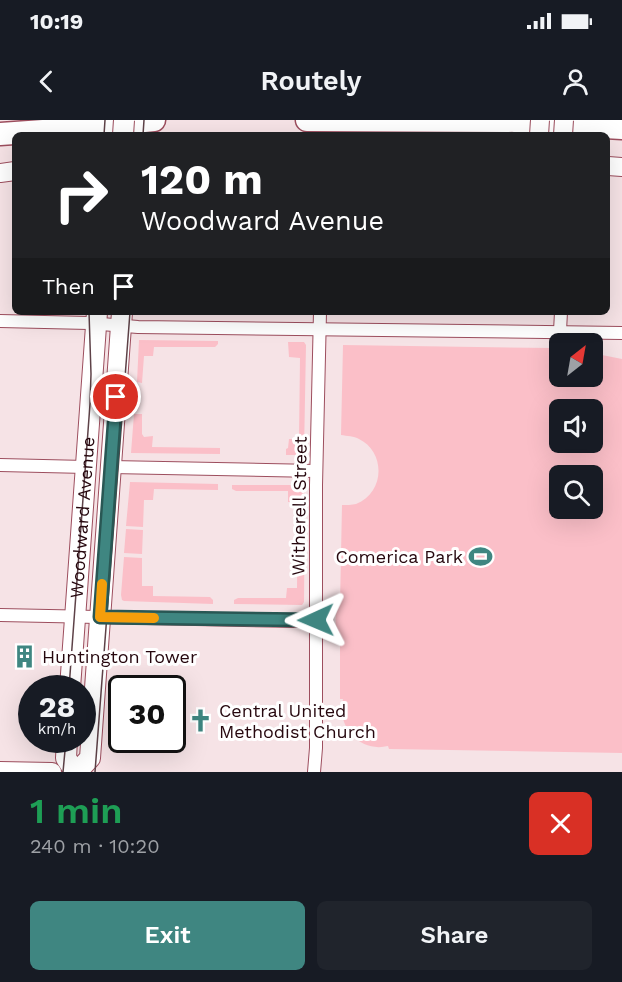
<!DOCTYPE html>
<meta charset="utf-8">
<style>
:root{--surface:#171b24;--page:#20242c;--text:#f1f3f6;--muted:#9ea1a6;--accent:#3f8681}
body{margin:0;font-family:"Work Sans",sans-serif;background:var(--page);color:var(--text);height:100vh;display:flex;flex-direction:column;font-size:22px;white-space:nowrap}
*{box-sizing:border-box;margin:0}
p{font-size:20px;color:var(--muted)}
.icon{flex:none;width:33px;height:33px;fill:none;stroke:currentColor;stroke-width:2;stroke-linecap:round;stroke-linejoin:round}
.map{position:relative;height:652px;overflow:hidden}
.side{display:flex;flex-direction:column;background:var(--surface);flex:1}
.side>*{flex:none}
.guide{position:absolute;left:12px;top:12px;width:598px;height:183px;border-radius:9px;box-shadow:0 6px 24px #0002;background:#202124;color:#fff;overflow:hidden}
.needle{width:39px;rotate:31deg}
.tools{position:absolute;left:549px;top:213px;display:grid;gap:12px}
.tools a{display:grid;place-items:center;width:54px;height:54px;border-radius:9px;background:var(--surface);box-shadow:0 6px 24px #0002;font-size:30px}
.speed{position:absolute;left:18px;top:555px;display:flex;gap:12px;font-size:30px;font-weight:700;text-align:center}
.speed>*{display:grid;place-content:center;width:78px;height:78px;border-radius:50%;background:var(--surface);box-shadow:0 6px 24px #0002;line-height:1}
.speed small{font-size:15px;font-weight:400}
.speed .limit{border:3px solid #111;border-radius:9px;background:#fff;color:#111}
.pin{position:absolute;display:grid;place-items:center;width:51px;height:51px;color:#fff;margin:-26px;border:3px solid #fff;border-radius:50%;box-shadow:0 2px 6px #0007}
.me{position:absolute;width:66px;margin:-33px;rotate:269deg;stroke-linejoin:round;filter:drop-shadow(0 0 4px #0008)}
.turn{display:flex;align-items:center;gap:21px;height:126px;padding:0 30px;font-size:27px}
.turn .icon{width:78px;height:78px;stroke-width:2.5}
.turn b{display:block;font-size:42px;line-height:51px}
.then{display:flex;align-items:center;height:57px;padding:0 30px;background:#0003;gap:12px;font-size:22px}
.round{display:grid;place-items:center;flex:none;width:63px;height:63px;border-radius:9px;background:var(--page)}
.overview{display:flex;align-items:center;justify-content:space-between;height:102px;padding:0 30px}
h1{font-size:36px;font-weight:600;line-height:45px;color:#1e9e55}
.action{display:flex;gap:12px;margin-top:auto;padding:12px 30px}
.action a{flex:1;height:69px;border-radius:9px;background:var(--accent);color:#fff;font-size:24px;font-weight:600;line-height:69px;text-align:center}
.action a+a{background:var(--page);color:var(--text)}
.status{display:flex;justify-content:space-between;align-items:center;height:42px;padding:0 30px;background:var(--surface);direction:ltr}
.status svg{height:16px;fill:currentColor}
header{display:flex;justify-content:space-between;align-items:center;height:78px;padding:0 30px;background:var(--surface);font-size:27px;font-weight:600}
.map>svg:first-child{display:block}
</style>
<div class="status"><b>10:19</b><svg viewBox="0 0 49 12"><path d="M0 12V9h3v3zM5 12V6h3v6zM10 12V3h3v9zM15 12V0h3v12zM26 1h20v11H26zM47 4h2v5h-2z"/></svg></div>
<header><svg class="icon" aria-label="back" viewBox="0 0 24 24"><path d="M15 5l-7 7 7 7"/></svg>Routely<svg class="icon" aria-label="person" viewBox="0 0 24 24"><circle cx="12" cy="8" r="4"/><path d="M4 21q1-7 8-7t8 7"/></svg></header>
<div class="map">
<svg width="622" height="652" viewBox="0 0 622 652">
<rect width="100%" height="100%" fill="#f6e3e6"/>
<g fill="#fbbfc8" fill-rule="evenodd">
<polygon points="139,220 218,221 218,224 215,227 154,227 153,236 144,236 142,263 137,262"/>
<polygon points="288,222 304,222 306,225 304,332 302,335 286,335 286,329 288,328 289,319 299,319 300,238 289,237"/>
<path d="M343,225L551,228L554,236H559L560,256H592L593,234L602,235L622,239V633L389,629L388,626C360,633 336,607 343,579H340V516C334,507 334,493 340,484L342,385C346,385 352,385 356,384C385,373 386,332 359,319C354,316 347,316 341,315ZM560,290H592V322H560ZM560,356H592V388H560Z"/>
<polygon points="134,294 142,294 142,314 144,317 153,316 152,327 220,328 220,334 131,333"/>
<polygon points="130,362 218,364 218,370 154,369 153,380 144,380 143,407 126,406"/>
<polygon points="232,365 301,365 305,367 304,482 302,485 234,484 234,480 238,478 286,478 287,468 297,468 298,382 288,382 288,371 236,371 232,369"/>
<polygon points="126,409 143,410 142,434 124,433"/>
<polygon points="124,437 142,438 142,466 153,466 153,476 210,477 213,480 213,484 124,481 122,480 121,475"/>
</g>
<g fill="none" stroke-linecap="round" stroke-linejoin="round">
<defs>
<g id="street">
<polyline points="0,201 89,203 138,207 622,213"/>
<polyline points="560,211 561,192"/>
<polyline points="0,345 86,347"/>
<polyline points="111,347 316,351"/>
<polyline points="0,495 297,501 316,500"/>
<polyline points="314,652 316,628 316,365 320,192"/>
</g>
<g id="secondary">
<polyline points="608,46 622,47"/>
<polyline points="0,53 15,51"/>
<polyline points="0,651 52,652"/>
</g>
<g id="primary">
<polyline points="70,568 97,192"/>
<polyline points="67,620 66,638 75,652"/>
<polyline points="77,652 90,638 122,192"/>
</g>
<g id="highway">
<polyline points="307,0 507,1 530,0"/>
<polyline points="518,2 622,8"/>
<polyline points="0,14 57,10 154,0"/>
</g>
</defs>
<use href="#street" stroke="#9d4e5e" stroke-width="14"/>
<use href="#secondary" stroke="#9d4e5e" stroke-width="20"/>
<use href="#primary" stroke="#9d4e5e" stroke-width="22"/>
<use href="#highway" stroke="#9d4e5e" stroke-width="25"/>
<use href="#street" stroke="#fff" stroke-width="12"/>
<use href="#secondary" stroke="#fff" stroke-width="18"/>
<use href="#primary" stroke="#fff" stroke-width="20"/>
<use href="#highway" stroke="#fff" stroke-width="22"/>
<g stroke="#5e4248" stroke-width="1.5">
<polyline points="104,15 105,0"/>
<polyline points="143,15 144,0"/>
<path id="s1" d="M69,568L90,284L91,254L89,192"/>
<polyline points="63,652 66,620"/>
<polyline points="95,652 130,192"/>
</g>
<defs>
<g id="secondary-bridge">
<polyline points="539,15 540,0"/>
<polyline points="563,15 564,0"/>
</g>
<polyline id="primary-bridge" points="123,15 124,0"/>
</defs>
<use href="#secondary-bridge" stroke="#9d4e5e" stroke-width="20" stroke-linecap="butt"/>
<use href="#primary-bridge" stroke="#9d4e5e" stroke-width="22" stroke-linecap="butt"/>
<use href="#secondary-bridge" stroke="#fff" stroke-width="18"/>
<use href="#primary-bridge" stroke="#fff" stroke-width="20"/>
</g>
<g fill="none" stroke-linecap="round" stroke-linejoin="round">
<defs>
<polyline id="route" points="116,277 100,497 316,500"/>
</defs>
<use href="#route" stroke="#295754" stroke-width="15"/>
<use href="#route" stroke="#3f8681" stroke-width="10"/>
<polyline stroke="#f59e0b" stroke-width="10" points="102,464 100,497 154,498"/>
</g>
<defs>
<symbol id="stadium-bare" viewBox="-9 -9 18 18"><path d="M0-5a6.5 5 0 1 0 0 10a6.5 5 0 1 0 0-10ZM-3.5-1.8h7v3.6h-7Z" fill="#3f8681" stroke="#fff" stroke-width="2.5" paint-order="stroke"/></symbol>
<symbol id="building-bare" viewBox="-9 -9 18 18"><path d="M-4-6H4V6H1V3H-1V6H-4ZM-2.5-4.3h1.7v1.8h-1.7ZM.8-4.3h1.7v1.8H.8ZM-2.5-1h1.7V.8h-1.7ZM.8-1h1.7V.8H.8Z" fill="#3f8681" stroke="#fff" stroke-width="2.5" paint-order="stroke"/></symbol>
<symbol id="church-bare" viewBox="-9 -9 18 18"><path d="M-1.2-6h2.4v3.5h3.3v2.4h-3.3V6h-2.4V-.1h-3.3v-2.4h3.3Z" fill="#3f8681" stroke="#fff" stroke-width="2.5" paint-order="stroke"/></symbol>
</defs>
<g fill-rule="evenodd">
<use href="#stadium-bare" x="464" y="420" width="33" height="33"/>
<use href="#building-bare" x="8" y="520" width="33" height="33"/>
<use href="#church-bare" x="184" y="584" width="33" height="33"/>
</g>
<g text-anchor="middle" dominant-baseline="central" stroke-width="6" stroke-linejoin="round" paint-order="stroke">
<g font-size="18" fill="#26070e" stroke="#fff">
<text transform="translate(299 386) rotate(-89)">Witherell Street</text>
<text stroke="none"><textPath href="#s1" startOffset="171">Woodward Avenue</textPath></text>
</g>
<g font-size="18" fill="#26070e" stroke="#fff" text-anchor="start">
<text x="463" y="436" text-anchor="end">Comerica Park</text>
<text x="42" y="536">Huntington Tower</text>
<text x="219" y="590">Central United<tspan x="219" dy="21">Methodist Church</tspan></text>
</g>
</g>
</svg>
<div class="tools">
<a><svg class="needle" viewBox="-14 -14 28 28"><path d="M0-13l5 13h-10z" fill="#e53935"/><path d="M0 13l5-13h-10z" fill="#9ea1a6"/></svg></a>
<a><svg class="icon" aria-label="sound" viewBox="0 0 24 24"><path d="M4 9h4l5-4v14l-5-4H4zM17 9q2 3 0 6"/></svg></a>
<a><svg class="icon" aria-label="search" viewBox="0 0 24 24"><circle cx="10" cy="10" r="6"/><path d="M15 15l6 6"/></svg></a>
</div>
<div class="speed"><div>28<small>km/h</small></div><div class="limit">30</div></div>
<div class="pin" style="left:116px;top:277px;background:#d93025"><svg class="icon" aria-label="arrive" viewBox="0 0 24 24"><path d="M6 21V4h12l-3 4 3 4H6"/></svg></div>
<svg class="me" style="left:316px;top:500px" viewBox="-20 -20 40 40"><path d="M0-17L14 15 0 8-14 15z" fill="#3f8681" stroke="#fff" stroke-width="4"/></svg>
<div class="guide">
<div class="turn"><svg class="icon" aria-label="right" viewBox="0 0 24 24"><path d="M7 20v-9h11M14 6l5 5-5 5"/></svg><div><b>120 m</b>Woodward Avenue</div></div>
<div class="then">Then<svg class="icon" aria-label="arrive" viewBox="0 0 24 24"><path d="M6 21V4h12l-3 4 3 4H6"/></svg></div>
</div>
</div>
<section class="side">
<div class="overview"><div><h1>1 min</h1><p>240 m · 10:20</p></div><a class="round" style="background:#d93025;color:#fff"><svg class="icon" aria-label="close" viewBox="0 0 24 24"><path d="M6 6l12 12M18 6L6 18"/></svg></a></div>
<div class="action"><a>Exit</a><a>Share</a></div>
</section>
